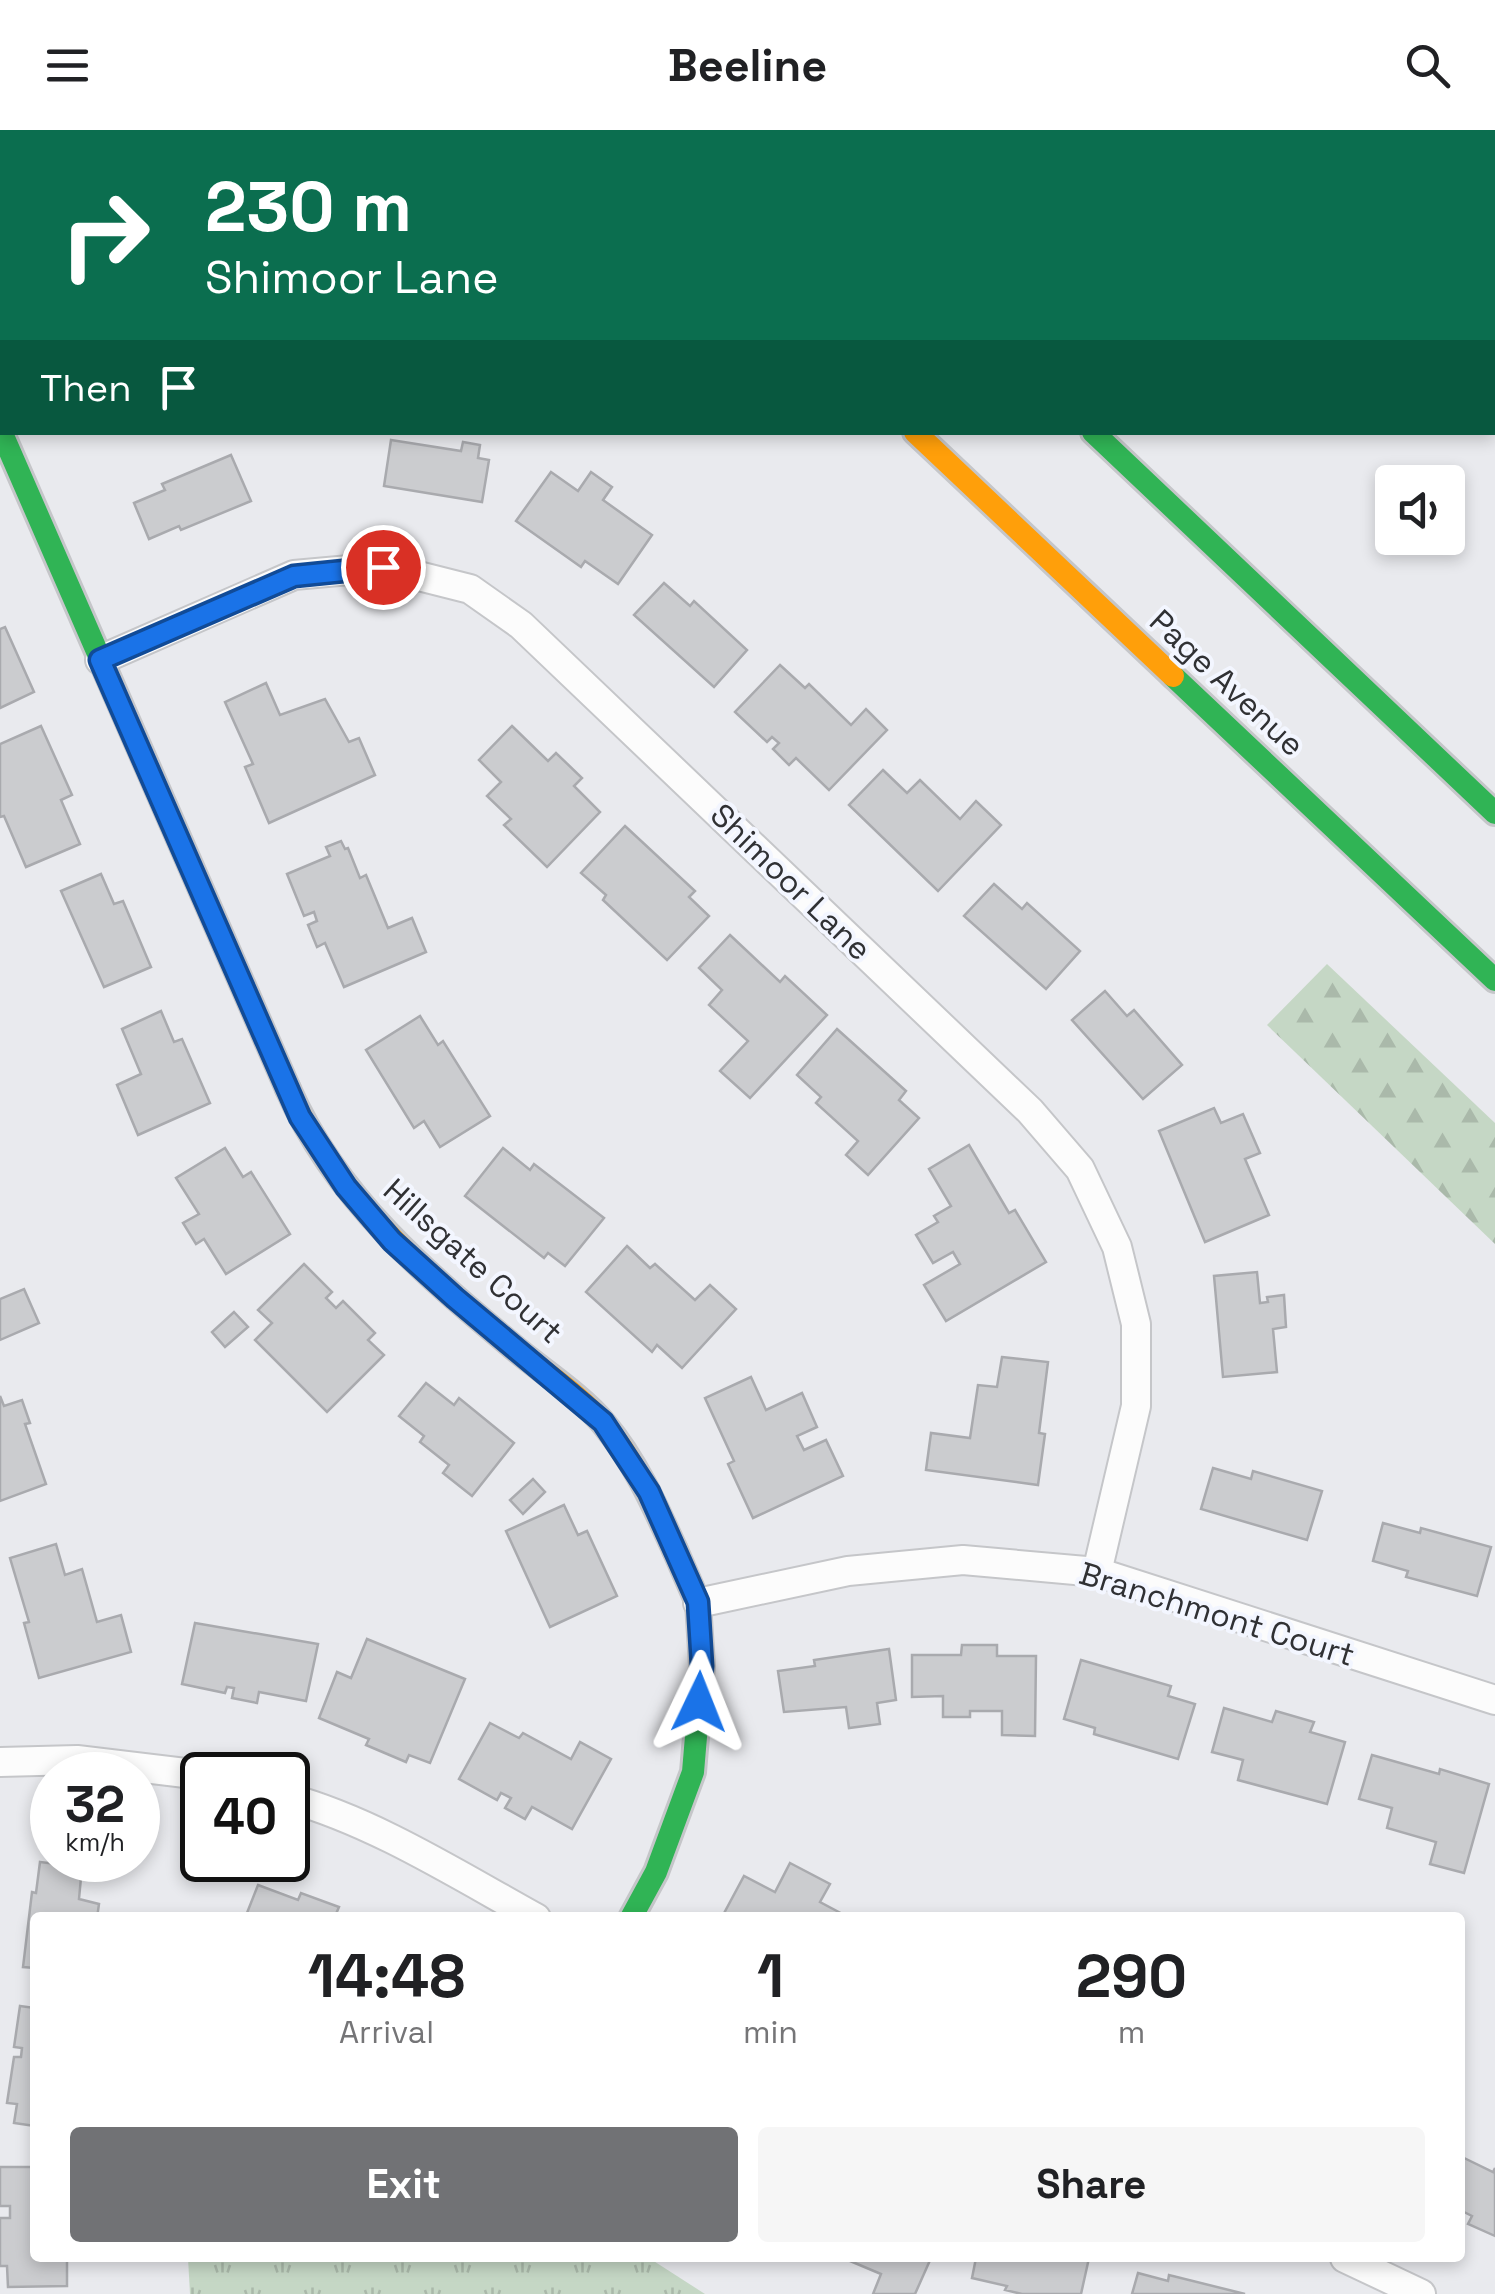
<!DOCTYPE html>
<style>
:root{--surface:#fff;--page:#f6f6f6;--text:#202124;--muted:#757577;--accent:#717275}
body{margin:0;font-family:"Space Grotesk",sans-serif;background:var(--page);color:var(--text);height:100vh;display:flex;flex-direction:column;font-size:38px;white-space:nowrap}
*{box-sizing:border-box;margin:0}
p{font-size:32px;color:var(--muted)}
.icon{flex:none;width:55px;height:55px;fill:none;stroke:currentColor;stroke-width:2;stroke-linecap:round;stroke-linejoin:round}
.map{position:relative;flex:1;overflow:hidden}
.panel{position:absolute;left:30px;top:1782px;width:1435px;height:350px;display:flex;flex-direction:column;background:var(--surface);border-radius:10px;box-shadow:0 5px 15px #0003}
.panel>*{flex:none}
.banner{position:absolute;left:0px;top:0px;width:1495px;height:305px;box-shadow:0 5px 15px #0003;background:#0b6e4f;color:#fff;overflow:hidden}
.tools{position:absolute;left:1375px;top:335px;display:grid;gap:20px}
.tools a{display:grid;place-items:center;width:90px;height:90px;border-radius:10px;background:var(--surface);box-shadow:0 5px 15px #0003;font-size:50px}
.speed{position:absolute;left:30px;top:1622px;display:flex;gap:20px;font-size:50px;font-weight:700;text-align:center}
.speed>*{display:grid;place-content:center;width:130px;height:130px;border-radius:50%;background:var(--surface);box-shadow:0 5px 15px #0003;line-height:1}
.speed small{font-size:25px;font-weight:400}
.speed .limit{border:5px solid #111;border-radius:15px;background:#fff;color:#111}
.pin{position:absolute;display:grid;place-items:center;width:85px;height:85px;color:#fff;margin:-42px;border:5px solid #fff;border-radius:50%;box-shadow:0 2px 10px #0007}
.me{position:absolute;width:110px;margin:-55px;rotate:2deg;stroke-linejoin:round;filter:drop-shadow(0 0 8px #0008)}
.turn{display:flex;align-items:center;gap:35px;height:210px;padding:0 40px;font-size:45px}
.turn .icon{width:130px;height:130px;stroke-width:2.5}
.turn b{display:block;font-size:70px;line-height:85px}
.then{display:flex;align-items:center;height:95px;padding:0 40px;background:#0003;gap:20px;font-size:38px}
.eta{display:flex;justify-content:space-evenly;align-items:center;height:170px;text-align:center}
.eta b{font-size:60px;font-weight:700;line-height:70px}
.action{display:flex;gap:20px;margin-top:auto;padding:20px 40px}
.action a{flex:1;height:115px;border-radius:10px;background:var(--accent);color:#fff;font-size:40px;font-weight:700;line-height:115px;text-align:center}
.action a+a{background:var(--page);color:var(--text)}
header{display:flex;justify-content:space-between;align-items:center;height:130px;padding:0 40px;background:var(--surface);font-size:45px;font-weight:700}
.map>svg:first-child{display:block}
</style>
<header><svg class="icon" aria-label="menu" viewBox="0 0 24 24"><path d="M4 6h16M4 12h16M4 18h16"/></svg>Beeline<svg class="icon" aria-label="search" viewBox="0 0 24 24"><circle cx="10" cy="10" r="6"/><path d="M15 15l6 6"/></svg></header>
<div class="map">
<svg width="1495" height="2164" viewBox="0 0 1495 2164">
<defs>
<pattern id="grass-tufts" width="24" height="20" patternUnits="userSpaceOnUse" patternTransform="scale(2.5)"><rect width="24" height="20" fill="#c5d7c5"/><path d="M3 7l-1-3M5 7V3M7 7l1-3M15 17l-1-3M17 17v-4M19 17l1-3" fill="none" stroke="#aab9aa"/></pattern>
<pattern id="forest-firs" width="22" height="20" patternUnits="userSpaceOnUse" patternTransform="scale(2.5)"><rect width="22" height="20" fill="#c5d7c5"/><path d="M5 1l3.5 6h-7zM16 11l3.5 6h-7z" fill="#aab9aa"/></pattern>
</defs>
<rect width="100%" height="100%" fill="#e9eaee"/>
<polygon fill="url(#grass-tufts)" points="188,2128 649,2128 705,2164 190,2164"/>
<polygon fill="url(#forest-firs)" points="1327,834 1495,993 1495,1114 1267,895"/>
<g fill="#cbcccf" stroke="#a9aaae" stroke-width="2.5">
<polygon points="391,310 461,321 463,312 480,315 478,328 489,330 482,372 384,356"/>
<polygon points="231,325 251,371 181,400 179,396 149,409 134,373 165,360 162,354"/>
<polygon points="551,342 578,361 591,342 612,357 603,370 652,405 618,454 585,431 581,437 516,391"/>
<polygon points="664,453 690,476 694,471 747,520 714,557 634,485"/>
<polygon points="5,497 34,562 0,578 0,499"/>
<polygon points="780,535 805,558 809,554 851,595 866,579 887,600 829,660 796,628 789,635 773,619 779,613 772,607 767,612 735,582"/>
<polygon points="266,553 280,585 325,569 349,612 359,608 375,645 269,693 245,637 253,634 225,572"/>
<polygon points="41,596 72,665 61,670 80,714 26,737 4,686 0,687 0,614"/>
<polygon points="512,596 548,631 556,623 582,648 574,656 600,682 547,737 504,695 511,689 487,666 501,652 479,630"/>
<polygon points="883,640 907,663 920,650 960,689 976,671 1001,695 938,761 849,675"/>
<polygon points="625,696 695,761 689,767 709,786 667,830 603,770 606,765 581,743"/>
<polygon points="341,711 345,719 348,718 360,748 366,745 388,798 412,788 426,822 344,857 325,813 317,817 308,795 317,791 314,782 304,786 287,744 330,726 326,717"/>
<polygon points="101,744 114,774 123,771 151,837 104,857 61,761"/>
<polygon points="994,754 1022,779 1027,773 1080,821 1046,859 964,786"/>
<polygon points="730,805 780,852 785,846 827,885 750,968 720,941 748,911 709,875 722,860 699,838"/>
<polygon points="1105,861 1127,886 1134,880 1182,935 1143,969 1072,890"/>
<polygon points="161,881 174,912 182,909 210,973 138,1005 117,955 141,944 122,899"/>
<polygon points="420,886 438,915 443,911 490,986 440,1017 424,991 414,998 366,920"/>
<polygon points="837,899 906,961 899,970 919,988 868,1045 846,1025 858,1011 816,973 821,967 797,945"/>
<polygon points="1214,978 1221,993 1243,984 1260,1023 1245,1029 1269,1085 1205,1112 1159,1001"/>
<polygon points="969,1015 1009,1083 1015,1080 1046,1132 946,1191 924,1155 960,1134 953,1122 933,1133 916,1105 938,1092 934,1086 951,1076 929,1039"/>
<polygon points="225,1018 243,1047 251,1042 290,1104 226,1144 204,1109 196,1114 183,1093 199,1084 176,1048"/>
<polygon points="503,1018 530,1040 534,1034 604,1088 565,1136 548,1123 544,1128 465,1066"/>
<polygon points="627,1116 650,1138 655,1134 695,1170 710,1155 736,1179 682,1238 657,1215 652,1222 586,1162"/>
<polygon points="304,1134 332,1162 326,1168 336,1178 343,1171 375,1203 368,1210 384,1225 327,1282 255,1210 272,1193 258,1180"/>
<polygon points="1257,1142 1260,1173 1268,1172 1267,1167 1284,1165 1286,1197 1273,1199 1277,1242 1223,1247 1214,1146"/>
<polygon points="24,1159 39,1193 0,1210 0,1169"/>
<polygon points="234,1182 248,1197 225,1217 212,1202"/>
<polygon points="1002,1227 1048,1232 1039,1303 1045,1304 1038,1355 926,1340 931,1303 970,1308 978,1255 997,1257"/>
<polygon points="751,1247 766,1280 802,1263 817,1297 797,1306 804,1320 826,1310 843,1346 753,1388 728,1334 734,1331 705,1268"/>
<polygon points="426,1253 454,1275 459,1268 514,1313 472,1366 443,1343 449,1335 420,1312 424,1306 399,1286"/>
<polygon points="0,1266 4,1276 22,1270 30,1293 25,1294 46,1354 0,1371"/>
<polygon points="1213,1338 1251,1349 1253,1341 1322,1361 1307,1410 1201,1379"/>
<polygon points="533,1349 545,1362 523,1384 510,1370"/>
<polygon points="564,1375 578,1405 587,1401 617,1466 550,1497 506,1401"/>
<polygon points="1383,1393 1420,1403 1421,1398 1491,1417 1477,1466 1406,1447 1408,1441 1373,1431"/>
<polygon points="56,1414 65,1445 82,1439 97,1492 121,1485 131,1522 39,1548 24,1493 29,1492 10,1428"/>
<polygon points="195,1493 318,1514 306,1571 259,1562 257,1573 232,1568 234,1558 227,1557 225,1563 182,1554"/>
<polygon points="367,1509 465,1549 430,1633 409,1625 406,1632 366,1615 369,1609 319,1588 337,1542 351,1548"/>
<polygon points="962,1515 997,1515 997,1526 1036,1526 1035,1606 1002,1605 1002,1581 970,1581 970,1587 943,1587 943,1566 912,1567 912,1525 961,1525"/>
<polygon points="889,1519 896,1570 877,1573 880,1594 849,1598 846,1577 784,1582 778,1541 815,1536 814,1530"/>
<polygon points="1081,1530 1171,1556 1168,1566 1195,1574 1178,1629 1094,1604 1095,1598 1064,1589"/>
<polygon points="1224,1578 1272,1592 1276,1581 1314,1592 1310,1602 1345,1612 1327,1674 1238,1650 1243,1630 1212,1622"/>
<polygon points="490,1593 519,1608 523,1603 571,1629 580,1612 611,1629 572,1699 532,1677 525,1689 505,1678 511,1668 501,1663 497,1670 459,1649"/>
<polygon points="1372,1625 1439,1644 1440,1639 1489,1654 1464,1743 1430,1734 1436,1712 1387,1698 1392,1678 1359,1669"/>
<polygon points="40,1732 82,1737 79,1769 99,1774 97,1788 35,1788 35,1838 23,1837 32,1762 36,1763"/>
<polygon points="790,1733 830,1754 820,1772 850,1788 722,1787 744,1746 775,1762"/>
<polygon points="258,1755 298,1770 301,1763 339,1777 336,1784 344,1788 245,1788"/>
<polygon points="20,1876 35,1878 35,1996 14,1993 17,1974 7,1973 14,1927 21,1927 22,1918 14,1917"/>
<polygon points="1460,2026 1493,2042 1495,2038 1495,2106 1468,2094 1472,2086 1460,2080"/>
<polygon points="0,2037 35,2037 35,2128 67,2128 67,2156 8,2157 7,2136 0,2136 0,2088 10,2088 10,2076 0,2076"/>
<polygon points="843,2128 931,2128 915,2164 873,2164 881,2144"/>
<polygon points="976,2128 1089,2128 1081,2164 1022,2164 1005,2160 1007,2156 972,2148"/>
<polygon points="1138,2143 1168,2151 1169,2145 1245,2164 1132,2164"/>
</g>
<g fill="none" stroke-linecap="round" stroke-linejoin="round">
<defs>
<g id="street">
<polyline points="1319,0 1322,2"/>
<polyline points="1492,155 1495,158"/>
<polyline points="100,530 294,445 383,437 470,459 521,495 1030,981 1080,1039 1117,1117 1136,1194 1136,1276 1097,1442"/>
<polyline points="698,1473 848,1441 963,1430 1097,1442 1495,1570"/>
<polyline points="0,1632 77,1630 202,1645"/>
<path d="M288,1668C373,1691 458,1745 536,1788"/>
<polyline points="1345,2128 1421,2164"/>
</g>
<g id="fast">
<polyline points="764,0 767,2"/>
<polyline points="0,299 288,959"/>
<polyline points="1093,302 1495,683"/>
<polyline points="1173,546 1495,850"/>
<polyline points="631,1788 656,1742 693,1642 702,1536 698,1473 675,1420"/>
</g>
<g id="slow">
<polyline points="578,0 581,2"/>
<polyline points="915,302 1173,546"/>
<path d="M288,959C336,1069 427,1145 517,1220C544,1242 583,1268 604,1294C635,1331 655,1376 675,1420"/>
</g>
</defs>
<use href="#street" stroke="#c5c6c9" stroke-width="32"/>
<use href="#fast" stroke="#c5c6c9" stroke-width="28"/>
<use href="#slow" stroke="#c5c6c9" stroke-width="28"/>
<use href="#street" stroke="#fcfcfc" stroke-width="28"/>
<use href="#fast" stroke="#30b455" stroke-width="22"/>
<use href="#slow" stroke="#ff9f0a" stroke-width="22"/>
</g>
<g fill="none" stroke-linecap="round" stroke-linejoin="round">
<defs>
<polyline id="route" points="383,437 294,446 100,530 300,987 346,1057 392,1111 455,1168 603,1292 649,1362 698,1472 702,1536 699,1572"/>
</defs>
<use href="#route" stroke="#114b97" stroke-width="25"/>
<use href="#route" stroke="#1a73e8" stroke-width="18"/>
</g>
<g text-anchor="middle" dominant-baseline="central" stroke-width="8" stroke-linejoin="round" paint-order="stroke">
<g font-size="32" fill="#303134" stroke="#f3f6ff">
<text transform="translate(1227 553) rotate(43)">Page Avenue</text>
<text transform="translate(791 752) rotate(44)">Shimoor Lane</text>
<text transform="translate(473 1131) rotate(42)">Hillsgate Court</text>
<text transform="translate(1217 1484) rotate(17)">Branchmont Court</text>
</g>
</g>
</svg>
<div class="tools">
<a><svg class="icon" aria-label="sound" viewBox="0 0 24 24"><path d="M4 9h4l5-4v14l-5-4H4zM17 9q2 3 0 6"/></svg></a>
</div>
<div class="speed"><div>32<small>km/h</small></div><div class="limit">40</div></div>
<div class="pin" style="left:383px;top:437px;background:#d93025"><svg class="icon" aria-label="arrive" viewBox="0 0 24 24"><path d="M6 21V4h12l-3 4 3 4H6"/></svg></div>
<svg class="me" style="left:699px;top:1572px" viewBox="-20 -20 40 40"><path d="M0-17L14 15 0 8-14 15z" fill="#1a73e8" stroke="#fff" stroke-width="4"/></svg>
<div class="banner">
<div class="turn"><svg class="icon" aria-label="right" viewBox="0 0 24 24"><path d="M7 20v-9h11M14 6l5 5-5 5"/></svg><div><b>230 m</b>Shimoor Lane</div></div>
<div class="then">Then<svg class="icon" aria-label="arrive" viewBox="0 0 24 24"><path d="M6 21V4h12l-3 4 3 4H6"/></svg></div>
</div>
<section class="panel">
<div class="eta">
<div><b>14:48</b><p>Arrival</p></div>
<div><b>1</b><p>min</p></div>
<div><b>290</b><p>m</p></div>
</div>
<div class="action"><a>Exit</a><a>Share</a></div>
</section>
</div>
